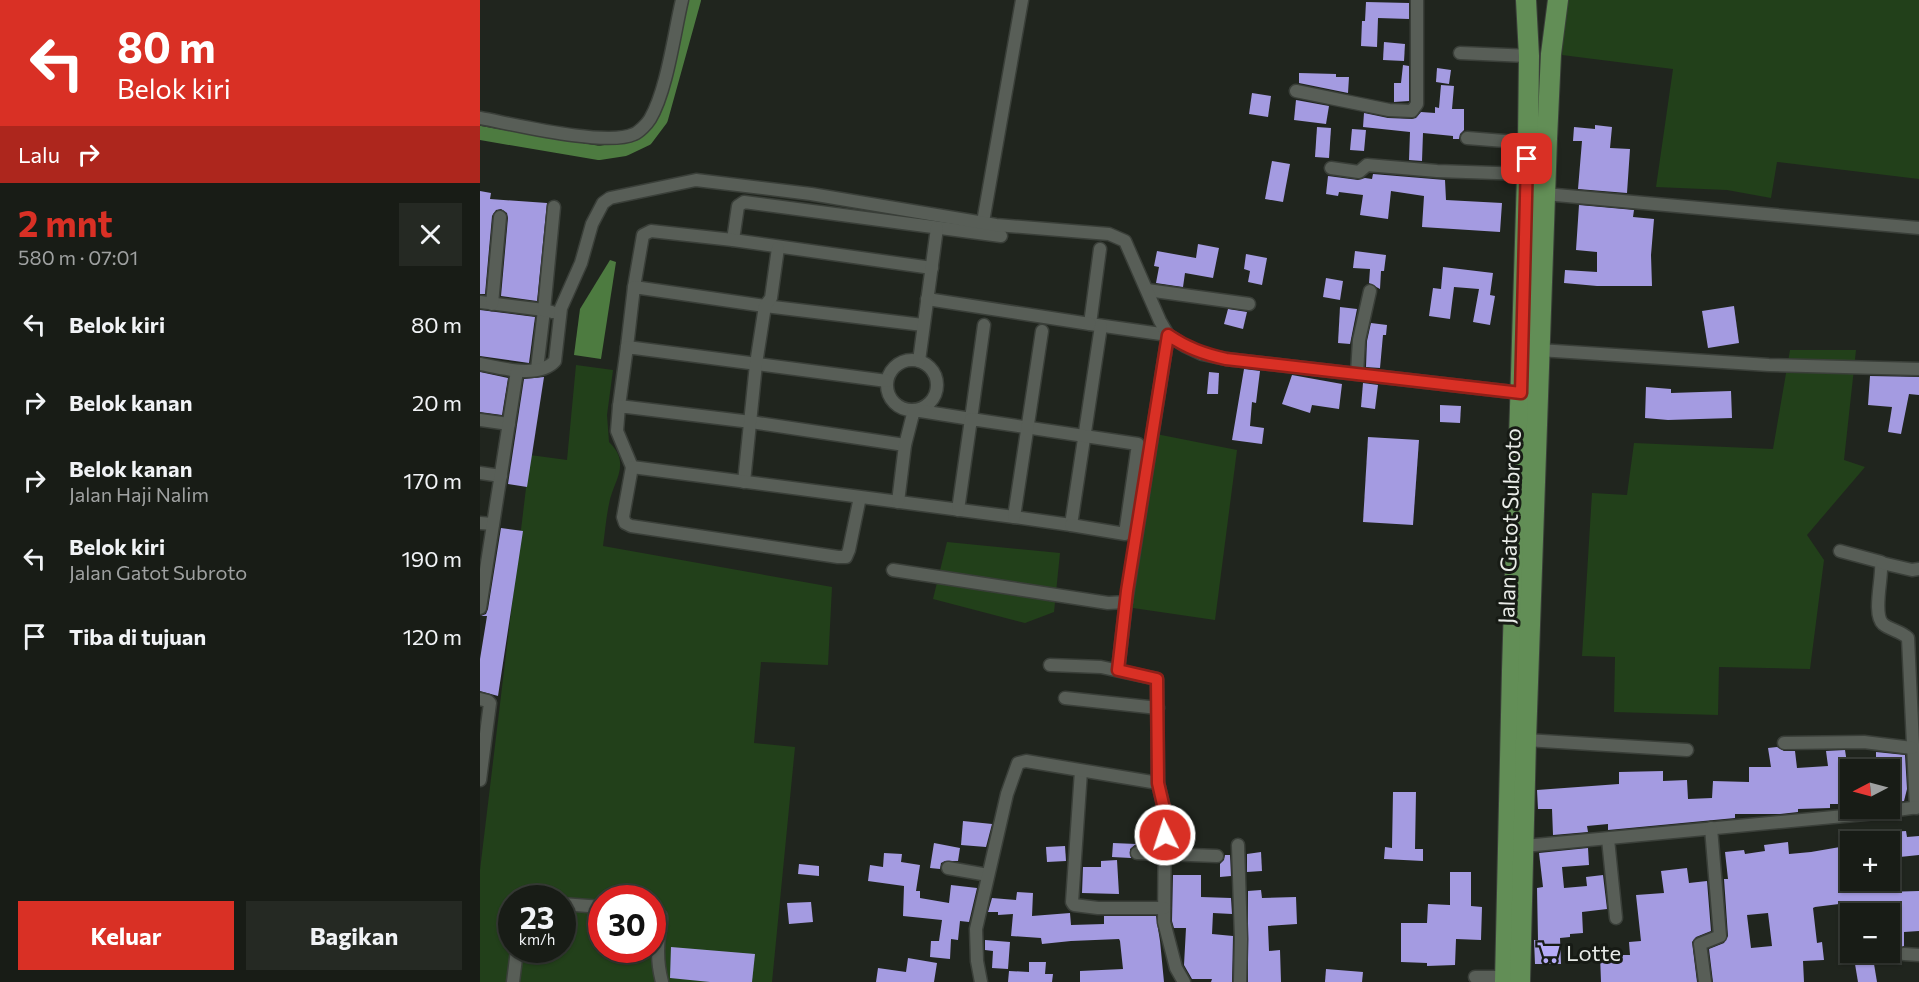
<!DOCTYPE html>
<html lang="id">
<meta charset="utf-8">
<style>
:root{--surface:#181c16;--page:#252923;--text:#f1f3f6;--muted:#9fa1a1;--line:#363a35;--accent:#d93025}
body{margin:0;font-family:Commissioner,sans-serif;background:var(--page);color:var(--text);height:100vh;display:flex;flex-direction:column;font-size:22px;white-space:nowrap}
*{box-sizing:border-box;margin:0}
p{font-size:20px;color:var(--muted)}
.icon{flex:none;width:33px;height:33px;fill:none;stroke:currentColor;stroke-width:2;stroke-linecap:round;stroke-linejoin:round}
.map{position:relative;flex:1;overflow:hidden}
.side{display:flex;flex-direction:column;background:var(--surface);width:480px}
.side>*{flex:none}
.top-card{background:#d93025;color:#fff;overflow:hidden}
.needle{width:39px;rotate:264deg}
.tools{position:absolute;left:1360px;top:759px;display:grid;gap:12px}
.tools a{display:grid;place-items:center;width:60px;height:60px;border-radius:0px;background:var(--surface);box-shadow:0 2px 4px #0004,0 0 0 2px var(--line);font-size:30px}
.speed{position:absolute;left:18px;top:885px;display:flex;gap:12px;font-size:30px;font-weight:700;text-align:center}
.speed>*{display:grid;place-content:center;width:78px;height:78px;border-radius:50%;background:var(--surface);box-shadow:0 2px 4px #0004,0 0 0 2px var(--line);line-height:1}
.speed small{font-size:15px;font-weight:400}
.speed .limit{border:9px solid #d22;background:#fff;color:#111}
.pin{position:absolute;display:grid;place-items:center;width:51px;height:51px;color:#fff;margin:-26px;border-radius:12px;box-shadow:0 3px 9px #0006}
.me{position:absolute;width:66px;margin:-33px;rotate:356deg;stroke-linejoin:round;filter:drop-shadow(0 0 4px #0008)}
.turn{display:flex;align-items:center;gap:21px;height:126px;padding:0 18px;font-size:27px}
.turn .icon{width:78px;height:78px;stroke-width:2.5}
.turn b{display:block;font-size:42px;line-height:51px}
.then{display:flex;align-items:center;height:57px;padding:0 18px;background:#0003;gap:12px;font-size:22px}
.round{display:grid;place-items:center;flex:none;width:63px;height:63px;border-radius:0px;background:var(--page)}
.headline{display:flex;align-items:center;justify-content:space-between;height:102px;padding:0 18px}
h1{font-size:36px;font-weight:700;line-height:45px;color:var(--accent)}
.action{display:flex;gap:12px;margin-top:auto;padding:12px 18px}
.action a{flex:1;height:69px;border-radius:0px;background:var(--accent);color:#fff;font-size:24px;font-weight:700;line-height:69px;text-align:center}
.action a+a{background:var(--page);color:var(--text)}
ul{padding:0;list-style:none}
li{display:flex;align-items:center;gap:18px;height:78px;padding:0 18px}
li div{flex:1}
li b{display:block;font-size:22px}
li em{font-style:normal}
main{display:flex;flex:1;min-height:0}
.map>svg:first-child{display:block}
</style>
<main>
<section class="side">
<div class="top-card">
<div class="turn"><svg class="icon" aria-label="left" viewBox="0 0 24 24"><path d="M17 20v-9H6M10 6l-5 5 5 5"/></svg><div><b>80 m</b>Belok kiri</div></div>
<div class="then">Lalu<svg class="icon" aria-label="right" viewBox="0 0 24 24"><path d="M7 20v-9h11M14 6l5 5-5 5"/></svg></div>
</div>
<div class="headline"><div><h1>2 mnt</h1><p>580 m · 07:01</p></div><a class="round"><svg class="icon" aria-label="close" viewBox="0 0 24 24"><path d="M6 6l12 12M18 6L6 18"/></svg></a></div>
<ul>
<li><svg class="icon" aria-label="left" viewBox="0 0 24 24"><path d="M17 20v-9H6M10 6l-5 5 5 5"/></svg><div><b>Belok kiri</b></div><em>80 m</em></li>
<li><svg class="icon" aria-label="right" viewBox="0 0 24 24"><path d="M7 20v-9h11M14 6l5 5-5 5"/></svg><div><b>Belok kanan</b></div><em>20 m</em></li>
<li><svg class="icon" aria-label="right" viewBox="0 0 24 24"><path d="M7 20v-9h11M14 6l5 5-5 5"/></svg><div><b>Belok kanan</b><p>Jalan Haji Nalim</p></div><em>170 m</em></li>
<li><svg class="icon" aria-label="left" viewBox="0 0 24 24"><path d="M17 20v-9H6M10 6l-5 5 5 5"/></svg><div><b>Belok kiri</b><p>Jalan Gatot Subroto</p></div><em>190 m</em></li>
<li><svg class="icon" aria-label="arrive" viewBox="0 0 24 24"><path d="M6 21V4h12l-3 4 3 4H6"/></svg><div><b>Tiba di tujuan</b></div><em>120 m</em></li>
</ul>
<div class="action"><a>Keluar</a><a>Bagikan</a></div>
</section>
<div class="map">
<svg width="1439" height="982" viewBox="0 0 1439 982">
<rect width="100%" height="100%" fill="#20251e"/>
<g fill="#22401a" fill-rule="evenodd">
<polygon points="1086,0 1439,0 1439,179 1297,162 1291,198 1247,190 1176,187 1193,69 1082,55"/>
<polygon points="1310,350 1376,350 1364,460 1385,467 1327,535 1344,560 1330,669 1239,667 1238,715 1134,712 1135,657 1102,656 1112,493 1147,495 1154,443 1293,449"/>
<path d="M96,365L133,370L127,415L129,442C152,464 133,481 129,504C126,518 125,532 123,546L352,587L348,665L281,662L274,743L315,747L292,982H0V870L50,455L87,460ZM32,898H82V950H32ZM122,898H172V950H122Z"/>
<polygon points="671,433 757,450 735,620 653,608 648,561"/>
<polygon points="467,542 580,553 574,612 545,623 453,599"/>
</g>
<polygon fill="#4d7b40" points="130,260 136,262 121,359 94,355 100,309"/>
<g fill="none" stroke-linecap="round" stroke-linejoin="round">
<polyline stroke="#4d7b40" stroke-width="14" points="0,133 119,153 145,149 166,139 181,119 214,0"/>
</g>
<g fill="#a49be1" fill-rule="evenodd">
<polygon points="886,2 929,3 929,19 898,18 897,47 881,46 882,21 885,21"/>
<polygon points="904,42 925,44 924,61 903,60"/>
<polygon points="923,65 929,66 929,101 914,102 914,83 921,83"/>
<polygon points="957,68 971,70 969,84 956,82"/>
<polygon points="819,73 856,74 856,77 869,77 868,93 819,83"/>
<polygon points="961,85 974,86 972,109 984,109 984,130 980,134 979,139 973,139 973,136 943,133 942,161 929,160 930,132 883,127 884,113 908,118 932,119 936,118 941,112 955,113 955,107 959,108"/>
<polygon points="772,93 791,96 788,117 769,114"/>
<polygon points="816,100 849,106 846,124 814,120"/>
<polygon points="1115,125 1132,127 1130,148 1150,149 1147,193 1098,189 1102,141 1093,141 1094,127 1115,129"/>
<polygon points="837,127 851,128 849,158 835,157"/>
<polygon points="872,129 886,130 884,151 870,150"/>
<polygon points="792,161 810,164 803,202 785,199"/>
<polygon points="893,174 965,180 966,200 1022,203 1020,232 942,227 944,196 911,191 908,219 880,215 883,195 859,192 858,196 846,194 848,176 878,180 885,178 892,179"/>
<polygon points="0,191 11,193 10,199 67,203 57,301 21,296 28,218 27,213 21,209 16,210 12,216 5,294 0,294"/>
<polygon points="1099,205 1154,210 1153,217 1174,219 1171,255 1172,286 1117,286 1084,283 1085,270 1117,272 1117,252 1096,250"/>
<polygon points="718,244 739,248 733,278 705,273 703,287 676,283 679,267 674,266 677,251 716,258"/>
<polygon points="875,251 906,255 904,271 901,271 900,289 889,283 890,269 873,268"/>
<polygon points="766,254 787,258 782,285 768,282 770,271 764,269"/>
<polygon points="963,267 1013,273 1010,295 1015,296 1010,325 993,322 999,289 974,287 970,319 949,316 953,288 961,289"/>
<polygon points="846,278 863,281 860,300 843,297"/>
<polygon points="1254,306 1259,343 1228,348 1222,311"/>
<polygon points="860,307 877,309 870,344 858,343"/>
<polygon points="748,309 767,312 763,329 744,324"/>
<polygon points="0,310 55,317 49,363 0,356"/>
<polygon points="891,323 907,325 906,335 903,335 900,368 886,367 887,341"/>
<polygon points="764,369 780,371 776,403 772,402 770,426 784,428 782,444 752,440"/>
<polygon points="0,372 28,378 22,415 0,412"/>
<polygon points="729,372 739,373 738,394 727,394"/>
<polygon points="812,375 862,384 859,409 832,405 830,413 802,404"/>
<polygon points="1390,376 1439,377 1439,395 1429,394 1421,434 1408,432 1412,407 1388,405"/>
<polygon points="64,377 47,487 28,484 44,379"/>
<polygon points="883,383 898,385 895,409 881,407"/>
<polygon points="1166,387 1191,389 1191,393 1251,391 1252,418 1188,420 1165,418"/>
<polygon points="960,405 981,406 980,423 960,422"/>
<polygon points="888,437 939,440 933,525 883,522"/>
<polygon points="21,528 43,531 18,696 0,691 0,659 7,616 1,616 6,614 8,609"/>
<polygon points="1297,747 1304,751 1315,751 1317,768 1348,766 1346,751 1365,750 1367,763 1371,762 1371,804 1350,804 1350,808 1318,809 1318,812 1300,814 1255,814 1255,818 1128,830 1128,824 1107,826 1108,832 1073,835 1072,809 1058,809 1057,790 1139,784 1139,772 1183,771 1183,781 1207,780 1208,799 1232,798 1233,781 1269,782 1269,767 1291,767 1288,748"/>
<polygon points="1396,752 1425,755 1427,789 1424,801 1410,803 1414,770 1396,770"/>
<polygon points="913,792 936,792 935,849 943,849 943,861 904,859 905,847 912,848"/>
<polygon points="483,821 512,824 506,847 481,845"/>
<polygon points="695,823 708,824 707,829 712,829 711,840 693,839"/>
<polygon points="1426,831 1427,837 1439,836 1439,855 1410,858 1410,832"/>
<path d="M1371,841V880H1404L1405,892L1439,891V931L1424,932V946L1410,950V914H1368L1367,903L1335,907L1333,908L1337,943L1342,942L1344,960L1323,961L1324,982H1233L1229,949L1244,943L1248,936L1244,879H1248L1245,852L1264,850L1265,854L1285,851L1284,845L1308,842L1309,854L1331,852L1360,847V843ZM1288,913L1292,946L1271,948L1267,915Z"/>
<polygon points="454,843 480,848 478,861 465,861 461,863 460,869 450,868"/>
<polygon points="633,843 656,844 650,849 651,858 632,857"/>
<polygon points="585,846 586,861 567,862 566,847"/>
<polygon points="1108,848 1109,865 1082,867 1084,888 1107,886 1106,877 1123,875 1127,909 1102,912 1103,933 1090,934 1090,937 1080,938 1081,964 1055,964 1054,940 1058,940 1057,888 1063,887 1059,853"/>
<polygon points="781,852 782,871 767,872 767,854"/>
<polygon points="404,853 422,854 421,862 440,865 436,891 440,891 440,898 469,903 471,885 497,888 489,922 480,921 478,940 471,939 470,959 450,957 451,941 459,941 462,920 423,916 424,886 388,881 390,865 403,867"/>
<polygon points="745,855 750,855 751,876 740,877 740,864 744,860"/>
<polygon points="637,860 639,894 602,893 603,867 621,867 621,861"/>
<polygon points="319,864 339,866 339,876 318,874"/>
<polygon points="1207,868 1209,883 1227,881 1231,931 1216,937 1212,942 1217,982 1121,982 1120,955 1150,955 1149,942 1161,941 1156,895 1184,893 1181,871"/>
<polygon points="970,872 991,872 991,906 1002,907 1001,940 976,939 975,965 947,966 947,963 921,962 921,923 947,923 948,904 970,905"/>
<polygon points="693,875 721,875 721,897 751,898 752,914 733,913 732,934 753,936 752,982 731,982 732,979 712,979 704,965 706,928 694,928 692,921"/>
<polygon points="781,890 782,898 816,897 817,924 788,926 789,951 800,950 801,982 768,982 768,891"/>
<polygon points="537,892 553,893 552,916 590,913 591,925 624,924 624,916 676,916 680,941 684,982 600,982 600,971 643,969 640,941 639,939 591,941 562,944 561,938 531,936 533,914 518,915 518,912 508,912 512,898 536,900"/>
<polygon points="331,902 333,922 309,924 307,903"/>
<polygon points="505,940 530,942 528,969 512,968 513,951 505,950"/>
<polygon points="191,947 275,954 272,982 230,982 190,978"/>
<polygon points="1373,952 1392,952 1397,982 1378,982"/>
<polygon points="428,958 457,963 454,982 396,982 398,968 426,972"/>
<polygon points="549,962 566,962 565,974 573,974 572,982 528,982 529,971 549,972"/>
<polygon points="846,969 883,972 882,982 845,982"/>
</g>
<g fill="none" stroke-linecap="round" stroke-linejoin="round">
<defs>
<g id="minor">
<polyline points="980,53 1049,56"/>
<polyline points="816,91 909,110 932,111 937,104 937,0"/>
<path d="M0,118C33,124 126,147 154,134C159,132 167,124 170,119C187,90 194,34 202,0"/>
<polyline points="987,138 1048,143"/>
<polyline points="851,168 879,172 887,165 957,171 1047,174"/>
<polyline points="1065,194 1439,228"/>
<polyline points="503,222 542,0"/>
<polyline points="253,240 258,206 264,202 521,236"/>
<polyline points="620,249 610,324 688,335 705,346 722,354 746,359 1041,393"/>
<polyline points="154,287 163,235 171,231 253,240 452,268"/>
<polyline points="667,290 769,304"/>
<polyline points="447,299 610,324"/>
<polyline points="0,302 64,310 57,369"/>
<polyline points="12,304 20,217"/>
<polyline points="72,312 64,310 74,207"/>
<polyline points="147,347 154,287 285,306 443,325"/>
<polyline points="1059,350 1289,365 1439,369"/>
<circle cx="432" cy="385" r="25"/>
<polyline points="439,361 457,228"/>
<path d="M0,364C21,368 59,379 75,361L81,308L101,263L112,224L123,203L130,198L216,180L331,194L516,225L629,234L645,241L680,321L688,335L646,602L628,603L413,570"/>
<polyline points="877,373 879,340 890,291"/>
<polyline points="139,406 147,347 407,381"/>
<polyline points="0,420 29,424"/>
<polyline points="152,467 137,431 139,406 271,422 425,445"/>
<polyline points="0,473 21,476"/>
<polyline points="264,482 276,364 285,306 291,298 298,248"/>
<polyline points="380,497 369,550 366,557 358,557 151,526 145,523 143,517 152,467 534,517 591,525 621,326"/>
<polyline points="418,502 425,445 434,410 491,419 504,325"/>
<polyline points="478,510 491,419 658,444 645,534 591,525"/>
<polyline points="534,517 562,331"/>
<polyline points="0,523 13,524"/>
<path d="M1360,551L1401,562C1403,577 1392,614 1403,624C1410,630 1421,631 1428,638L1436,808"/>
<polyline points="1402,563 1432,570 1439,569"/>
<polyline points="0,608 37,371"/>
<polyline points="570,665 621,667 677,679 678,783 685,812 684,922 696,968 704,982"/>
<polyline points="638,670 646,602"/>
<polyline points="585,698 678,708"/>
<polyline points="0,699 8,701 10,703 0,780"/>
<polyline points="1046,740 1207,750"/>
<polyline points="1304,743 1384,742 1432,748"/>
<polyline points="601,771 592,902 594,905 618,908 684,908"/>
<polyline points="1128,839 1136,918"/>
<polyline points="758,845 761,939 760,982"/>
<polyline points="1044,846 1396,813 1439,807"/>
<polyline points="657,853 737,856"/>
<polyline points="468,868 508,875"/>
<polyline points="82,904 122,907"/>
<path d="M172,912L181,916C182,923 180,929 179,936C177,952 178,967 182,982"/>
<polyline points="1424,954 1439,955"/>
<polyline points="995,977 1025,977"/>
<polyline points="33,982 37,950"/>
<polyline points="501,982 497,961 496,929 527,794 538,763 546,761 678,783"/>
<polyline points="1225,982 1220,944 1240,936 1231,828"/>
</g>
<g id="trunk">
<polyline points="1025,982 1032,671 1048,143 1049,56 1046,0"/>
<polyline points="1040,982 1046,740 1067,139 1071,54 1078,0"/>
</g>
</defs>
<use href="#minor" stroke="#3a3f39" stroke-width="15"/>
<use href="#trunk" stroke="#3a3f39" stroke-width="22"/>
<use href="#minor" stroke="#585e57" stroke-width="12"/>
<use href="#trunk" stroke="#628e56" stroke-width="20"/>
</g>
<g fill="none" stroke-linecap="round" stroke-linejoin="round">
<defs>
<path id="route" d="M685,835V813L678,783L677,679L638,670L647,591L688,335C707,348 724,354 746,359L1041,393L1047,159"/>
</defs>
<use href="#route" stroke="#8d1f18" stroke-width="15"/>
<use href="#route" stroke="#d93025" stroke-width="10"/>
</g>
<defs>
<symbol id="supermarket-bare" viewBox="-9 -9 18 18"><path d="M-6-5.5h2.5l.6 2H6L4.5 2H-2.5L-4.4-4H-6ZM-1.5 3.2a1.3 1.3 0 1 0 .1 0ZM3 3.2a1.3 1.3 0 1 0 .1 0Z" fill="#b6acf8" stroke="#171b15" stroke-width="2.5" paint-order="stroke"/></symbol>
</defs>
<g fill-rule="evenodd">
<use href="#supermarket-bare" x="1052" y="936" width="33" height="33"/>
</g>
<g text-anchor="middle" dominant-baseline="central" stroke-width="6" stroke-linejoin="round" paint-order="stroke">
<g font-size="22" fill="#e9ece8" stroke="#171b15">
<text transform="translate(1029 526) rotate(-88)">Jalan Gatot Subroto</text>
</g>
<g font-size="22" fill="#e9ece8" stroke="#171b15" text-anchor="start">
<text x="1086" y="952">Lotte</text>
</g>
</g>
</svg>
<div class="tools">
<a><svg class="needle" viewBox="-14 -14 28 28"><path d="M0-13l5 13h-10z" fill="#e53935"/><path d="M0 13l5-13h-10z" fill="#9fa1a1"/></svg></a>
<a>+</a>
<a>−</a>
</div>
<div class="speed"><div>23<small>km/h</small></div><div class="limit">30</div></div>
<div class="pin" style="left:1047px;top:159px;background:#d93025"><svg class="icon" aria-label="arrive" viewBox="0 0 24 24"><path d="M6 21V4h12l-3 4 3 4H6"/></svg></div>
<svg class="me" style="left:685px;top:835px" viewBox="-20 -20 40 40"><circle r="17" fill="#d93025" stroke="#fff" stroke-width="3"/><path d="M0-11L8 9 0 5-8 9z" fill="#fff"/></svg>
</div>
</main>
